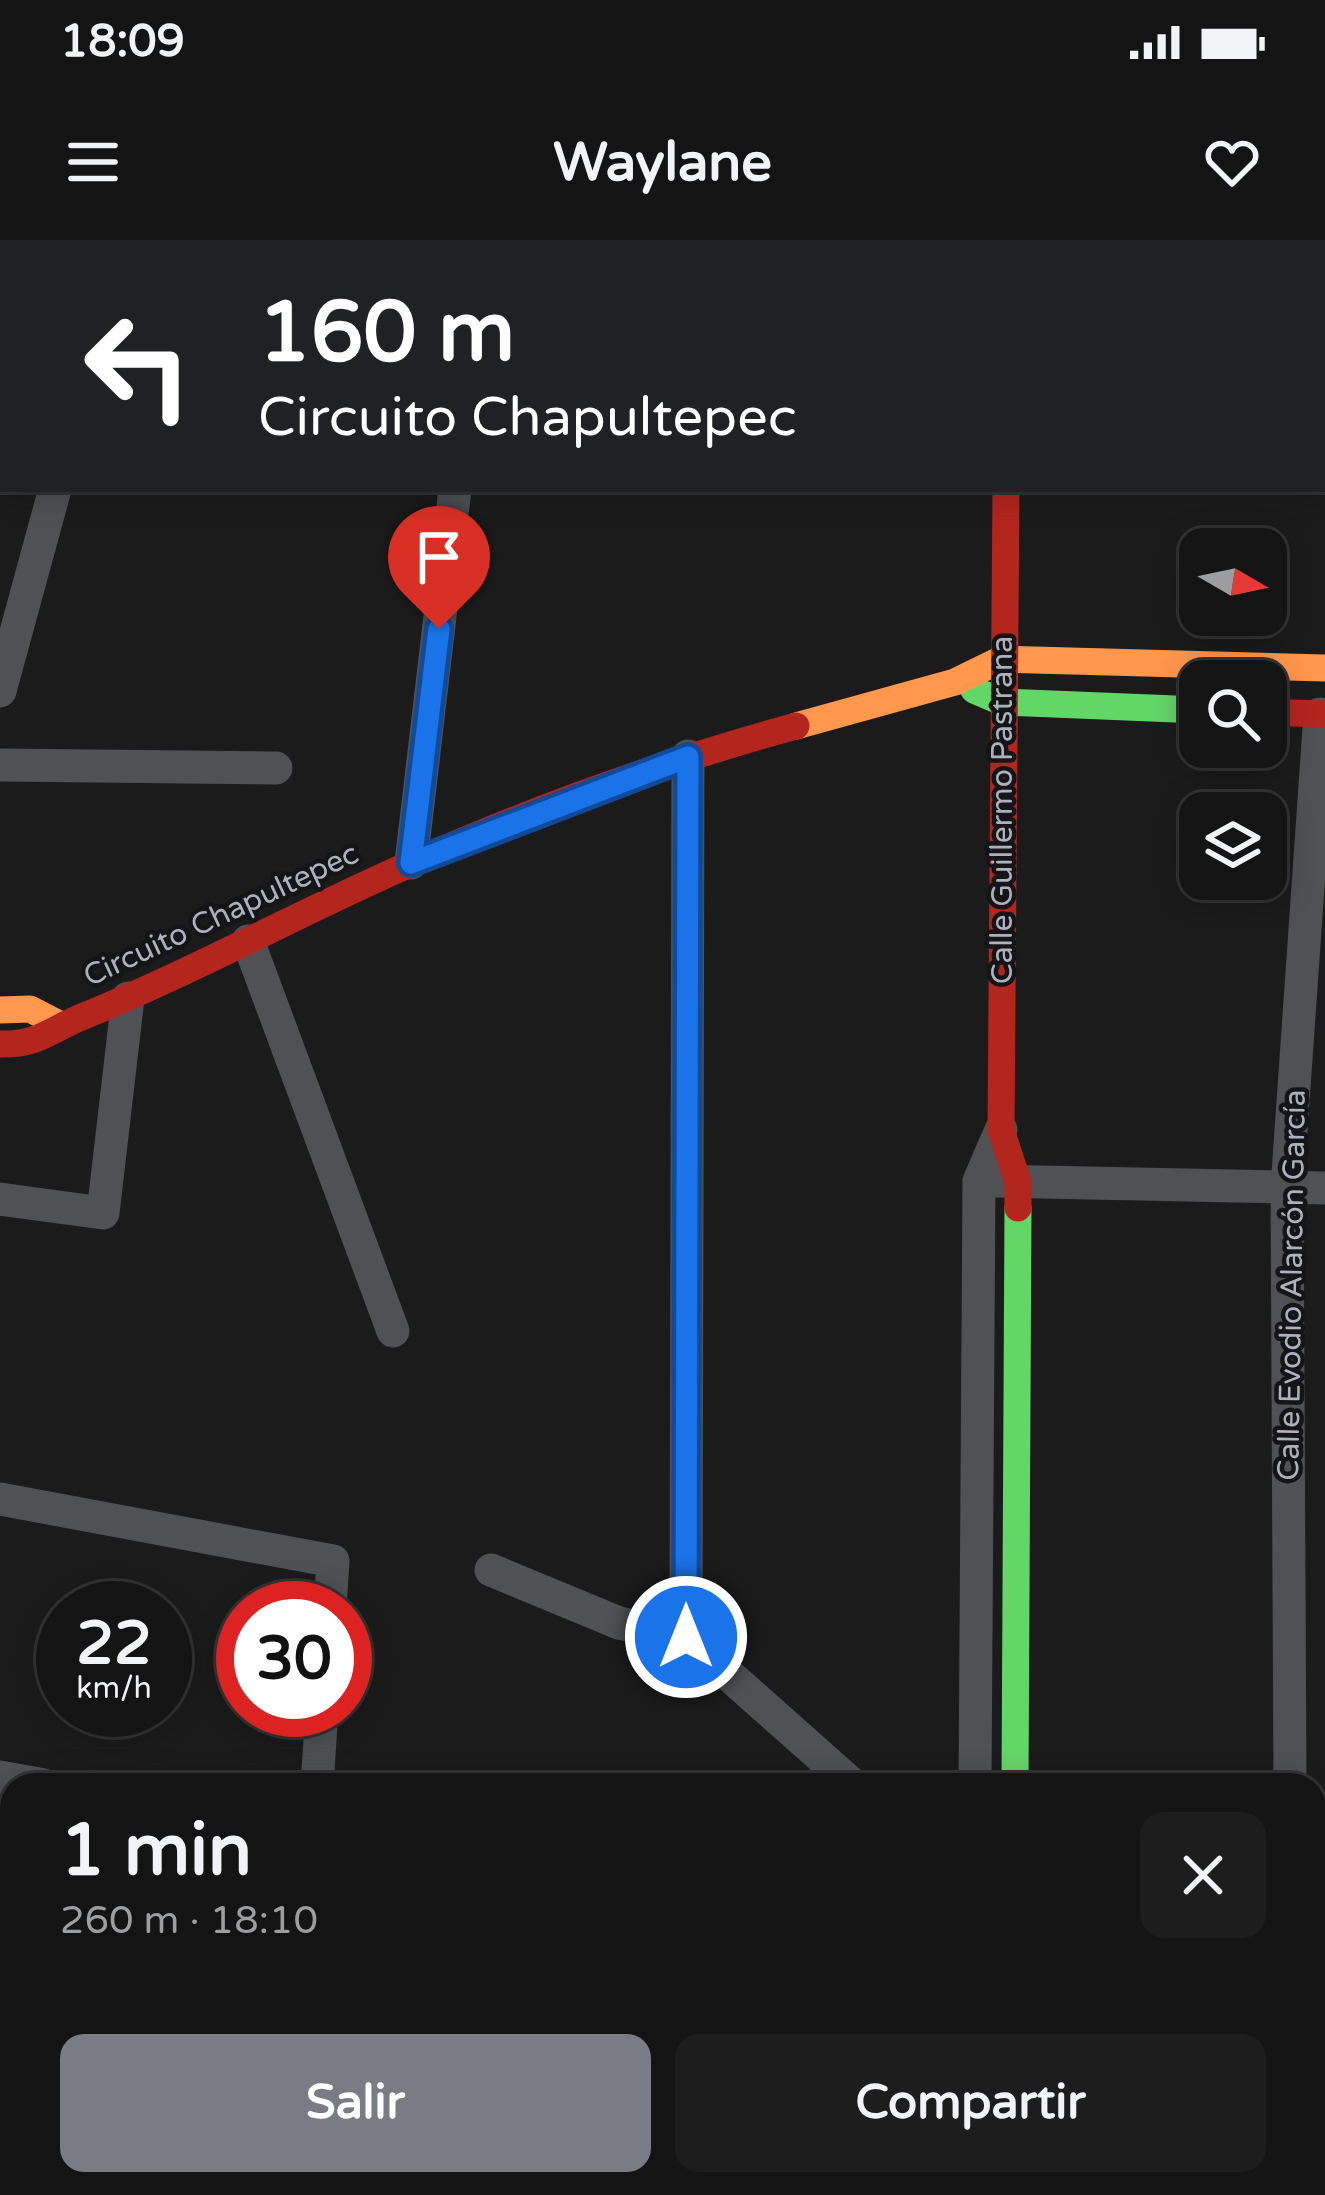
<!DOCTYPE html>
<html lang="es">
<meta charset="utf-8">
<style>
:root{--surface:#141415;--page:#1d1d1e;--text:#f1f3f6;--muted:#9d9ea0;--line:#333334;--accent:#797c85}
body{margin:0;font-family:"Varela Round",sans-serif;background:var(--page);color:var(--text);height:100vh;display:flex;flex-direction:column;font-size:45px;white-space:nowrap}
*{box-sizing:border-box;margin:0}
p{font-size:39px;color:var(--muted)}
.icon{flex:none;width:66px;height:66px;fill:none;stroke:currentColor;stroke-width:2;stroke-linecap:round;stroke-linejoin:round}
.map{position:relative;flex:1;overflow:hidden}
.sheet{position:absolute;left:0px;top:1533px;width:1326px;height:423px;display:flex;flex-direction:column;background:var(--surface);border-radius:36px 36px 0 0;box-shadow:0 6px 30px #0003,0 0 0 3px var(--line)}
.sheet>*{flex:none}
.banner{position:absolute;left:0px;top:0px;width:1326px;height:252px;box-shadow:0 6px 30px #0003,0 0 0 3px var(--line);background:#202124;color:#fff;overflow:hidden}
.needle{width:78px;rotate:99deg}
.fabs{position:absolute;left:1179px;top:288px;display:grid;gap:24px}
.fabs a{display:grid;place-items:center;width:108px;height:108px;border-radius:24px;background:var(--surface);box-shadow:0 6px 30px #0003,0 0 0 3px var(--line);font-size:60px}
.speed{position:absolute;left:36px;top:1341px;display:flex;gap:24px;font-size:60px;font-weight:700;text-align:center}
.speed>*{display:grid;place-content:center;width:156px;height:156px;border-radius:50%;background:var(--surface);box-shadow:0 6px 30px #0003,0 0 0 3px var(--line);line-height:1}
.speed small{font-size:30px;font-weight:400}
.speed .limit{border:18px solid #d22;background:#fff;color:#111}
.pin{position:absolute;display:grid;place-items:center;width:102px;height:102px;color:#fff;margin:-123px -51px;border-radius:50% 50% 50% 0;rotate:-45deg;box-shadow:0 0 12px #0007}
.pin .icon{rotate:45deg}
.me{position:absolute;width:132px;margin:-66px;rotate:0deg;stroke-linejoin:round;filter:drop-shadow(0 0 9px #0008)}
.turn{display:flex;align-items:center;gap:42px;height:252px;padding:0 60px;font-size:54px}
.turn .icon{width:156px;height:156px;stroke-width:2.5}
.turn b{display:block;font-size:84px;line-height:102px}
.round{display:grid;place-items:center;flex:none;width:126px;height:126px;border-radius:24px;background:var(--page)}
.headline{display:flex;align-items:center;justify-content:space-between;height:204px;padding:0 60px}
h1{font-size:72px;font-weight:800;line-height:90px}
.primary-button{display:flex;gap:24px;margin-top:auto;padding:24px 60px}
.primary-button a{flex:1;height:138px;border-radius:24px;background:var(--accent);color:#fff;font-size:48px;font-weight:800;line-height:138px;text-align:center}
.primary-button a+a{background:var(--page);color:var(--text)}
.status{display:flex;justify-content:space-between;align-items:center;height:84px;padding:0 60px;background:var(--surface);direction:ltr}
.status svg{height:33px;fill:currentColor}
header{display:flex;justify-content:space-between;align-items:center;height:156px;padding:0 60px;background:var(--surface);font-size:54px;font-weight:800}
.map>svg:first-child{display:block}
</style>
<div class="status"><b>18:09</b><svg viewBox="0 0 49 12"><path d="M0 12V9h3v3zM5 12V6h3v6zM10 12V3h3v9zM15 12V0h3v12zM26 1h20v11H26zM47 4h2v5h-2z"/></svg></div>
<header><svg class="icon" aria-label="menu" viewBox="0 0 24 24"><path d="M4 6h16M4 12h16M4 18h16"/></svg>Waylane<svg class="icon" aria-label="heart" viewBox="0 0 24 24"><path d="M12 20l-8-8c-3-5 5-10 8-4 3-6 11-1 8 4z"/></svg></header>
<div class="map">
<svg width="1325" height="1955" viewBox="0 0 1325 1955">
<rect width="100%" height="100%" fill="#1b1b1c"/>
<g fill="none" stroke-linecap="round" stroke-linejoin="round">
<g stroke="#4f5155" stroke-width="33">
<polyline points="125,3 126,0"/>
<polyline points="483,3 484,0"/>
<polyline points="1012,3 1012,0"/>
<polyline points="0,451 55,249"/>
<polyline points="688,516 686,1397 853,1545"/>
<polyline points="0,525 276,528"/>
<polyline points="411,623 455,249"/>
<polyline points="248,701 393,1091"/>
<polyline points="997,941 1325,948"/>
<polyline points="0,959 103,973 128,758"/>
<polyline points="0,1259 333,1321 330,1368"/>
<polyline points="491,1330 619,1383 686,1397"/>
<polyline points="0,1537 44,1545"/>
<polyline points="317,1545 322,1470"/>
<polyline points="975,1545 979,941 1001,890"/>
<polyline points="1290,1545 1287,948 1320,474"/>
<polyline points="0,1717 12,1722"/>
<polyline points="23,1944 35,1955"/>
<polyline points="616,1944 622,1955"/>
<polyline points="1035,1944 1081,1955"/>
<polyline points="264,1955 265,1944"/>
<polyline points="466,1955 467,1944"/>
</g>
<g stroke="#63d668" stroke-width="27">
<polyline points="974,450 1002,462 1200,470"/>
<polyline points="1015,1545 1018,968"/>
</g>
<g stroke="#ff974d" stroke-width="27">
<polyline points="796,486 955,442 1002,419 1325,428"/>
<polyline points="0,770 30,769 61,785"/>
</g>
<g stroke="#b3261e" stroke-width="27">
<polyline points="1006,249 1001,890 1018,942 1018,968"/>
<polyline points="1266,472 1325,474"/>
<path d="M0,804C39,805 49,790 84,776C194,731 299,673 408,625C532,569 665,522 796,486"/>
</g>
</g>
<g fill="none" stroke-linecap="round" stroke-linejoin="round">
<defs>
<polyline id="route" points="439,389 411,623 688,517 686,1397"/>
</defs>
<use href="#route" stroke="#114b97" stroke-width="30"/>
<use href="#route" stroke="#1a73e8" stroke-width="21"/>
</g>
<g text-anchor="middle" dominant-baseline="central" stroke-width="9" stroke-linejoin="round" paint-order="stroke">
<g font-size="30" fill="#acb1bd" stroke="#151518">
<text transform="translate(1002 570) rotate(-90)">Calle Guillermo Pastrana</text>
<text transform="translate(221 675) rotate(-25)">Circuito Chapultepec</text>
<text transform="translate(1292 1045) rotate(-89)">Calle Evodio Alarcón García</text>
</g>
</g>
</svg>
<div class="fabs">
<a><svg class="needle" viewBox="-14 -14 28 28"><path d="M0-13l5 13h-10z" fill="#e53935"/><path d="M0 13l5-13h-10z" fill="#9d9ea0"/></svg></a>
<a><svg class="icon" aria-label="search" viewBox="0 0 24 24"><circle cx="10" cy="10" r="6"/><path d="M15 15l6 6"/></svg></a>
<a><svg class="icon" aria-label="layers" viewBox="0 0 24 24"><path d="M12 4l9 5-9 5-9-5zM3 14l9 5 9-5"/></svg></a>
</div>
<div class="speed"><div>22<small>km/h</small></div><div class="limit">30</div></div>
<div class="pin" style="left:439px;top:389px;background:#d93025"><svg class="icon" aria-label="arrive" viewBox="0 0 24 24"><path d="M6 21V4h12l-3 4 3 4H6"/></svg></div>
<svg class="me" style="left:686px;top:1397px" viewBox="-20 -20 40 40"><circle r="17" fill="#1a73e8" stroke="#fff" stroke-width="3"/><path d="M0-11L8 9 0 5-8 9z" fill="#fff"/></svg>
<div class="banner">
<div class="turn"><svg class="icon" aria-label="left" viewBox="0 0 24 24"><path d="M17 20v-9H6M10 6l-5 5 5 5"/></svg><div><b>160 m</b>Circuito Chapultepec</div></div>
</div>
<section class="sheet">
<div class="headline"><div><h1>1 min</h1><p>260 m · 18:10</p></div><a class="round"><svg class="icon" aria-label="close" viewBox="0 0 24 24"><path d="M6 6l12 12M18 6L6 18"/></svg></a></div>
<div class="primary-button"><a>Salir</a><a>Compartir</a></div>
</section>
</div>
